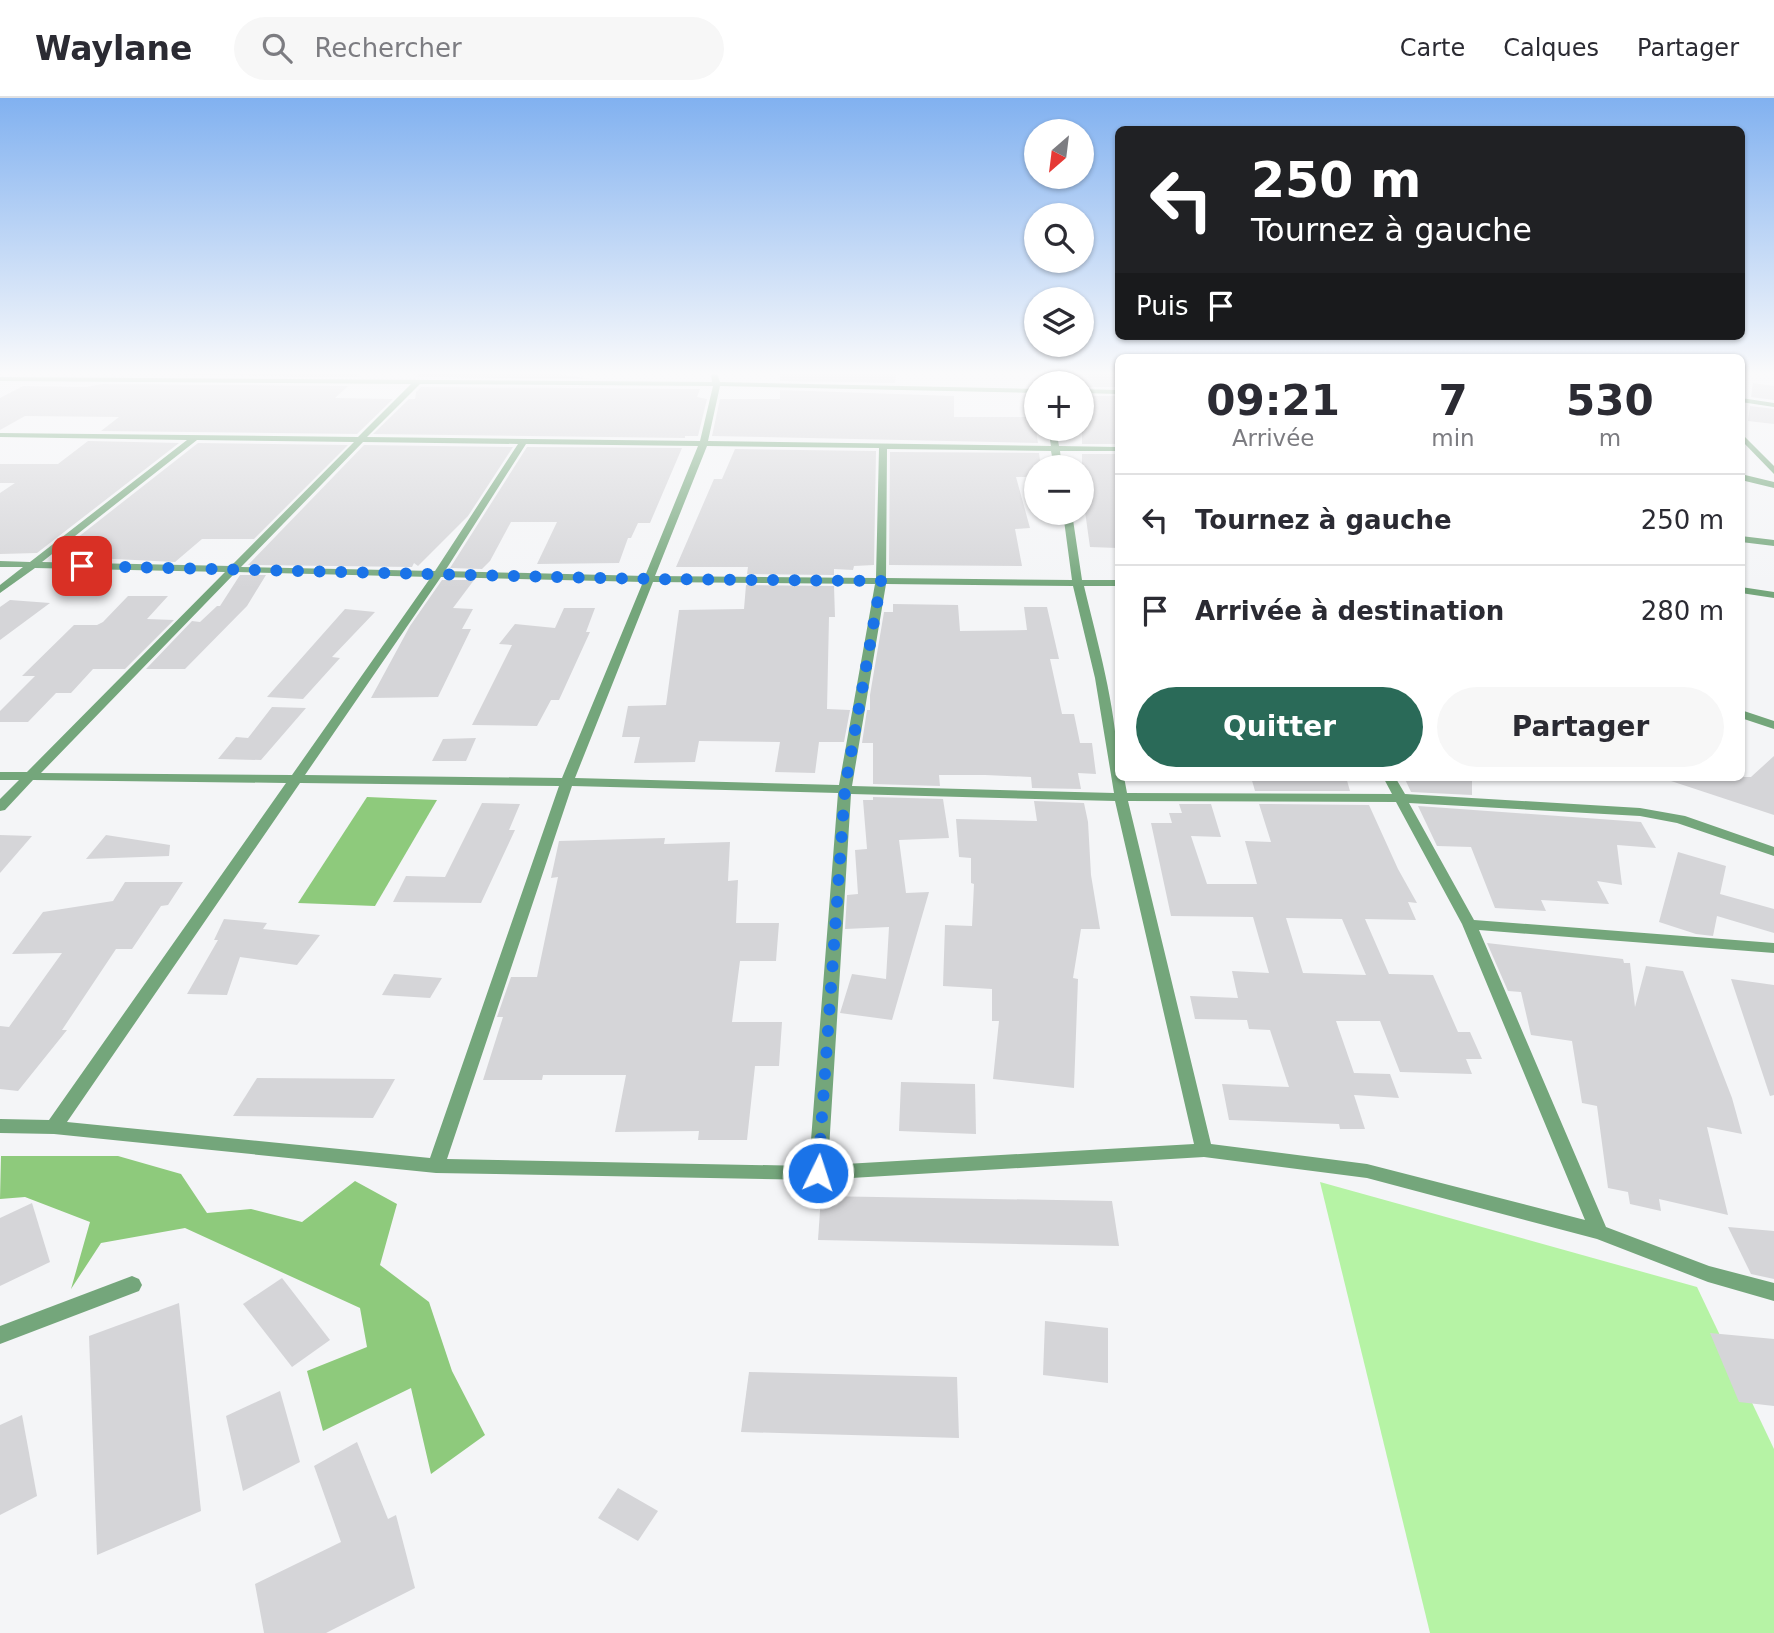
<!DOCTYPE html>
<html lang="fr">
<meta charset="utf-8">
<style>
:root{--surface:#fff;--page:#f7f7f7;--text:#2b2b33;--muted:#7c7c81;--line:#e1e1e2;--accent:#2a6a58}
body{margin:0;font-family:"DejaVu Sans",sans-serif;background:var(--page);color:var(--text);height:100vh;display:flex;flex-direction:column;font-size:26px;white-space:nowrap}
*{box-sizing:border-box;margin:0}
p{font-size:23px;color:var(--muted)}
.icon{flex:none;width:38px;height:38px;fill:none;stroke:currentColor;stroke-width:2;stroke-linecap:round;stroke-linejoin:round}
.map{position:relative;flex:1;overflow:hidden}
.sheet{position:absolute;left:1115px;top:256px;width:630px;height:427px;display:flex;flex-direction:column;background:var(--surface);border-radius:10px;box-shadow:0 2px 5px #0004}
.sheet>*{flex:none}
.top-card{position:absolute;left:1115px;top:28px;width:630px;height:214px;border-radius:10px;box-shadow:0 2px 5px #0004;background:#202124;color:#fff;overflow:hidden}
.needle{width:46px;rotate:208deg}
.tools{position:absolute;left:1024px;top:21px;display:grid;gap:14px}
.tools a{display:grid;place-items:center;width:70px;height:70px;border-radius:50%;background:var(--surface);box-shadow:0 2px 5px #0004;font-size:35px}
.pin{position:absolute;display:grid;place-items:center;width:60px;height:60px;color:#fff;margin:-30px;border-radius:14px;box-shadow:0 4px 10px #0006}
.me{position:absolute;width:77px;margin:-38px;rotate:4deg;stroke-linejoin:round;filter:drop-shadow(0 0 5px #0008)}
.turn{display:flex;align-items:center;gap:24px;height:147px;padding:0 21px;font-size:32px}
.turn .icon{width:91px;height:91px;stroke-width:2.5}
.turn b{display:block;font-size:49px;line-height:60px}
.then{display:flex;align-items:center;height:66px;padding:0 21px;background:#0003;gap:14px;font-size:26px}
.eta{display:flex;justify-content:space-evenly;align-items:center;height:119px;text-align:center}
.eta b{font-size:42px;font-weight:600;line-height:49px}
.button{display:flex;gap:14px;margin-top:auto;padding:14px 21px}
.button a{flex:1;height:80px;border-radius:42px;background:var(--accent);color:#fff;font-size:28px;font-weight:600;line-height:80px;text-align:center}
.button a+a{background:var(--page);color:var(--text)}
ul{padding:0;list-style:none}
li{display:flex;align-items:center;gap:21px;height:91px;padding:0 21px;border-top:2px solid var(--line)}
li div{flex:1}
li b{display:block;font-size:26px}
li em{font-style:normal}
header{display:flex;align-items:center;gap:42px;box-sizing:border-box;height:98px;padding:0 35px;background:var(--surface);border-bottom:2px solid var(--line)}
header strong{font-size:33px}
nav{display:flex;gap:38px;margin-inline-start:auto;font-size:24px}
.search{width:490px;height:63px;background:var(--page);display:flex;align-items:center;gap:18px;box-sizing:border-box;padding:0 24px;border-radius:38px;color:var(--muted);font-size:26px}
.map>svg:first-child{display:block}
</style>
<header>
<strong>Waylane</strong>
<div class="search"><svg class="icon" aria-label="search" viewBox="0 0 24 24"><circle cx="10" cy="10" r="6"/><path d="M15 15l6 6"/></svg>Rechercher</div>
<nav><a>Carte</a><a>Calques</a><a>Partager</a></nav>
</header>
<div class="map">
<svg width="1774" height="1535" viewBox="0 0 1774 1535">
<rect width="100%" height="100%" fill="#f4f5f7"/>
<polygon fill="#b6f3a5" points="1320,1084 1697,1189 1774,1351 1774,1535 1430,1535"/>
<g fill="#8eca7c">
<polygon points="367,699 437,702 375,808 298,805"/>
<polygon points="1,1058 118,1058 181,1076 207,1115 251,1111 302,1124 355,1083 397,1106 380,1167 429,1204 452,1273 485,1337 431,1376 411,1290 323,1333 307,1273 367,1249 360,1210 185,1130 101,1145 71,1191 90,1124 25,1099 0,1101"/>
</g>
<g fill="#d5d5d8" fill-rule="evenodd">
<polygon points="120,276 361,276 358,279"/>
<polygon points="417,276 558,276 591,281 417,279"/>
<polygon points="780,276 896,276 895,285 780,283"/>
<rect x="1082" y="276" width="36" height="13"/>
<polygon points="1753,285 1774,288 1774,302 1751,299"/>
<polygon points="102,286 348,288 335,300 393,301 357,336 101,333 119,319 25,318 0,332 0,300 23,288 86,289"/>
<polygon points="421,289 700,291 697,299 707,301 698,338 685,338 685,340 373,336 409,301 415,301 416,294"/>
<polygon points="780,292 954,298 954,319 1034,319 1038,345 712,338 720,301 780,301"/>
<rect x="1082" y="298" width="36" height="48"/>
<polygon points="1750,308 1774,311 1774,326 1748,323"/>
<polygon points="88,343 179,345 37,455 0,456 0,395 15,385 0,385 0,366 58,366"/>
<polygon points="198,345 348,347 254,441 202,441 175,464 54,458"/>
<polygon points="364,347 513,349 468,418 418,468 414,465 412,469 248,467"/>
<polygon points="527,349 682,350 650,425 638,425 631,440 628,440 619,465 537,466 557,424 511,424 490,463 482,471 450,470"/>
<polygon points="735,351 876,353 874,467 854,468 853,472 834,471 834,477 747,476 748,469 676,469 714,381 722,381"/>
<polygon points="890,354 1039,355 1041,369 1036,369 1036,379 1016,379 1030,430 1015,431 1022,468 889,467"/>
<polygon points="1082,356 1118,356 1118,450 1090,449 1082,392"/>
<polygon points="240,477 266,477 247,508 185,571 146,571 192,523 200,524 217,508 220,508"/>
<polygon points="442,482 474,482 453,510 473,511 462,531 471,531 438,599 371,600 410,528"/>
<polygon points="746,487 834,488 835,519 829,519 827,611 850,612 844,644 819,644 815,675 775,674 780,644 699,643 695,664 634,665 640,639 622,639 628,608 666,607 679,512 744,511"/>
<polygon points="128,498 168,498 147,521 174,522 125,571 93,571 71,595 56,595 28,624 0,624 0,613 35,578 22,578 74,527 97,527 103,524"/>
<polygon points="10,502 50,505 0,542 0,509"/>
<polygon points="893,506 958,507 960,533 1027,532 1024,509 1047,509 1059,561 1050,561 1062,616 1074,616 1080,645 1092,645 1096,676 1078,675 1081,691 1032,690 1031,679 985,677 939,677 940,688 873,686 873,645 862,645 867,612 870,612 870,597 884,514 893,514"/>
<polygon points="564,510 595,510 586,534 590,534 559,602 551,602 537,628 472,627 512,547 499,546 515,526 555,530"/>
<polygon points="345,511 375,514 332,559 340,560 303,601 267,599"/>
<polygon points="272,609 306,610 261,662 218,661 236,639 248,640"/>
<polygon points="476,640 466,663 432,663 443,641"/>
<polygon points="1774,658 1774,717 1671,683 1672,679 1751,679"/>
<polygon points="1251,679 1346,679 1350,693 1255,693"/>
<polygon points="1404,679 1472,679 1472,697 1411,694"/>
<polygon points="873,699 943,701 949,740 899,742 906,795 929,794 892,922 840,915 852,876 886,881 889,829 845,831 847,797 858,796 855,752 867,751 863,702 873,702"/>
<polygon points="1034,703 1084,705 1088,724 1091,777 1100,831 1081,831 1073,880 1078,881 1074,990 993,981 999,923 992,923 992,891 943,888 945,827 972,828 974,786 971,785 971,760 959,759 956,721 1037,723"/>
<polygon points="482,705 520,706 509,732 515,732 481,805 393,804 406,778 445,779"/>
<path d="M1179,706H1211L1221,739L1191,738L1207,786H1257L1245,743L1271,744L1259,706L1369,707L1398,771L1417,805L1408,804L1416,822L1365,821L1389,876L1433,877L1458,934H1470L1482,961H1466L1472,976L1400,974L1380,923H1336L1354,975L1390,976L1399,1000L1354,997L1365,1031H1340L1339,1026L1229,1022L1222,986L1289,989L1270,932L1249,931L1247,922L1195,921L1190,898L1238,900L1232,873L1269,875L1253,819L1171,818L1151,725H1172L1169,715H1182ZM1286,820L1342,821L1366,877L1303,875Z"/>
<polygon points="1418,708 1641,724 1656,750 1617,747 1622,787 1597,783 1609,806 1541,802 1546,813 1495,810 1471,749 1437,748"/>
<polygon points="0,737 32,738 0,775"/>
<polygon points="106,737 170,747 169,758 86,761"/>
<polygon points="665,740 664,746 730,744 728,783 738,782 736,825 779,825 776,863 740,863 732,924 782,924 779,968 755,968 747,1042 698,1042 699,1033 615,1034 626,977 543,977 542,982 483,982 503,919 497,919 511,879 537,879 558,779 551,780 559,743"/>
<polygon points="1678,754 1726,768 1720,796 1774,811 1774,835 1717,818 1713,838 1696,836 1659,824"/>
<polygon points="125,784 183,784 168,807 161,808 132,851 116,851 62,932 67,932 18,993 0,991 0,928 9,929 62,855 12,856 43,814 113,803"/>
<polygon points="224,821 267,825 263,831 320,837 297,867 240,859 227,897 187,896 218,842 214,842"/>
<polygon points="1487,845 1623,861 1624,865 1630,865 1635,909 1646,868 1683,873 1732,1000 1742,1036 1707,1029 1728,1117 1659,1101 1661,1113 1630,1106 1628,1094 1608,1090 1597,1008 1582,1005 1572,943 1531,937 1521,894 1508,893"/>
<polygon points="394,876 442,880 430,900 382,897"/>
<polygon points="1731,881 1774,887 1774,997 1770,998"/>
<polygon points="257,980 395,981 373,1020 233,1018"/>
<polygon points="901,984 975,986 976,1036 899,1033"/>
<polygon points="821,1098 1112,1103 1119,1148 818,1142"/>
<polygon points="32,1105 50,1164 0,1188 0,1120"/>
<polygon points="1728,1129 1774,1133 1774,1181 1751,1176"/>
<polygon points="282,1180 330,1242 292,1269 243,1206"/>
<polygon points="179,1205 201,1413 97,1457 89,1238"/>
<polygon points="1045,1223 1108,1230 1108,1285 1043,1277"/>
<polygon points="1710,1235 1774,1241 1774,1308 1739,1304"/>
<polygon points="749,1274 957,1279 959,1340 741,1334"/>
<polygon points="280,1293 300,1364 243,1393 226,1318"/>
<polygon points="22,1317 37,1398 0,1417 0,1327"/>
<polygon points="357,1344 388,1421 396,1417 415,1490 326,1535 264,1535 255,1486 341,1444 314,1368"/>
<polygon points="618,1390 658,1413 638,1443 598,1420"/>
</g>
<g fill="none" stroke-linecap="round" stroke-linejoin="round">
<polygon fill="#74a67b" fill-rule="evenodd" points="132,1178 139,1181 142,1187 139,1193 0,1246 0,1228"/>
<g fill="#74a67b" fill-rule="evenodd">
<path d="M711,276H717L720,284L1036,291V295L720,288L708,343L1051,348L1048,331H1056L1059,348L1118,349V353H1060L1062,369H1054L1051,353L887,351L886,480L1072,482L1063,415H1072L1082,482H1118V488H1084C1099,551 1118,614 1118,679H1124L1127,695L1392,696L1383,679H1395L1405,696L1640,710L1685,718L1774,749V758L1677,725L1640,718L1409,705L1474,822L1774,845V855L1479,832L1606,1129L1709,1168L1774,1185V1203L1708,1184L1597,1141L1367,1080L1204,1059L818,1082L436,1075L54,1036L0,1035V1021L49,1022L286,685L33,682L5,712L0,713V701L19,682H0V674H27L225,474L35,470L0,495V487L23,469H0V463L30,464L187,342L0,339V335L358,339L411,286L0,283V279L712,284ZM420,286L713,288L700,343L367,339ZM197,342L354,344L231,468L42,464ZM363,344L518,346L435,473L241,469ZM526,346L698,348L645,478L445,473ZM707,348L879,350L876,480L655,478ZM236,474L431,479L292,677L41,675ZM441,479L643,484L562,680L305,677ZM653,484L875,486L839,687L575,680ZM886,486L1073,488L1095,580L1114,695L852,688ZM300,685L559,688L430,1060L67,1024ZM572,688L838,695L809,1068L447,1061ZM851,696L1115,703L1194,1046L828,1067ZM1128,703L1396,704L1462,826L1585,1122L1367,1066L1211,1046Z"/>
<polygon points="1082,291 1118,292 1118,296 1082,295"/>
<polygon points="1741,300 1774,305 1774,309 1741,304"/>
<polygon points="1741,335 1774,368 1774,376 1741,342"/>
<polygon points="1741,376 1774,384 1774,390 1741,382"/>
<polygon points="1741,438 1774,442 1774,448 1741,444"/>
<polygon points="1741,489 1774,494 1774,500 1741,495"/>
<polygon points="1741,612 1774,623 1774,631 1741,620"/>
</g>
</g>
<linearGradient id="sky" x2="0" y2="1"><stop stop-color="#81b1f0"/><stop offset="0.56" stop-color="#fafafb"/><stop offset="1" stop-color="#fafafb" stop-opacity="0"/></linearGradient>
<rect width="1774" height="491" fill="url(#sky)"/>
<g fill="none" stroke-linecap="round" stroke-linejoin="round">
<polyline stroke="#1a73e8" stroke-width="12" stroke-dasharray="0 21.6" points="82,468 649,481 881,483 845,690 818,1075"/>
</g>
</svg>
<div class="tools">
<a><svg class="needle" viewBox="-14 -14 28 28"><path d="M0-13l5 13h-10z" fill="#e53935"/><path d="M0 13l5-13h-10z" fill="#7c7c81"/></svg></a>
<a><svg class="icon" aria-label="search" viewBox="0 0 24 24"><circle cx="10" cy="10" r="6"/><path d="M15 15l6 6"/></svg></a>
<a><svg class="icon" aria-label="layers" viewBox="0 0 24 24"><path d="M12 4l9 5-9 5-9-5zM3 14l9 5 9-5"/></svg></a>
<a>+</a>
<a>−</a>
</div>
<div class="pin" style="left:82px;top:468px;background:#d93025"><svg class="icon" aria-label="arrive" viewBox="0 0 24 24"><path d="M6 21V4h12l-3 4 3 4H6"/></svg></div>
<svg class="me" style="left:818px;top:1075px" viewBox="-20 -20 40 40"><circle r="17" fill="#1a73e8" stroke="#fff" stroke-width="3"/><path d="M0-11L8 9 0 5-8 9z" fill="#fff"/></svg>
<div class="top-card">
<div class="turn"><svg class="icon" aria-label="left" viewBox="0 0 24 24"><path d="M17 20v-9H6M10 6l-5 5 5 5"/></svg><div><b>250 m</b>Tournez à gauche</div></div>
<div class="then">Puis<svg class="icon" aria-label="arrive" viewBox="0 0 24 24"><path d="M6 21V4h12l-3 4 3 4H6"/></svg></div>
</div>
<section class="sheet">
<div class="eta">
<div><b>09:21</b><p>Arrivée</p></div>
<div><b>7</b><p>min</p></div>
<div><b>530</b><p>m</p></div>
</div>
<ul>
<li><svg class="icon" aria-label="left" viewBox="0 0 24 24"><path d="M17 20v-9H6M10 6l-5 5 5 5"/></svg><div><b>Tournez à gauche</b></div><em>250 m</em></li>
<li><svg class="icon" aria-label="arrive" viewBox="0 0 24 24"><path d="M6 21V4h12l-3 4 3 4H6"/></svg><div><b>Arrivée à destination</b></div><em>280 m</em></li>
</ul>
<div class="button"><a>Quitter</a><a>Partager</a></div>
</section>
</div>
